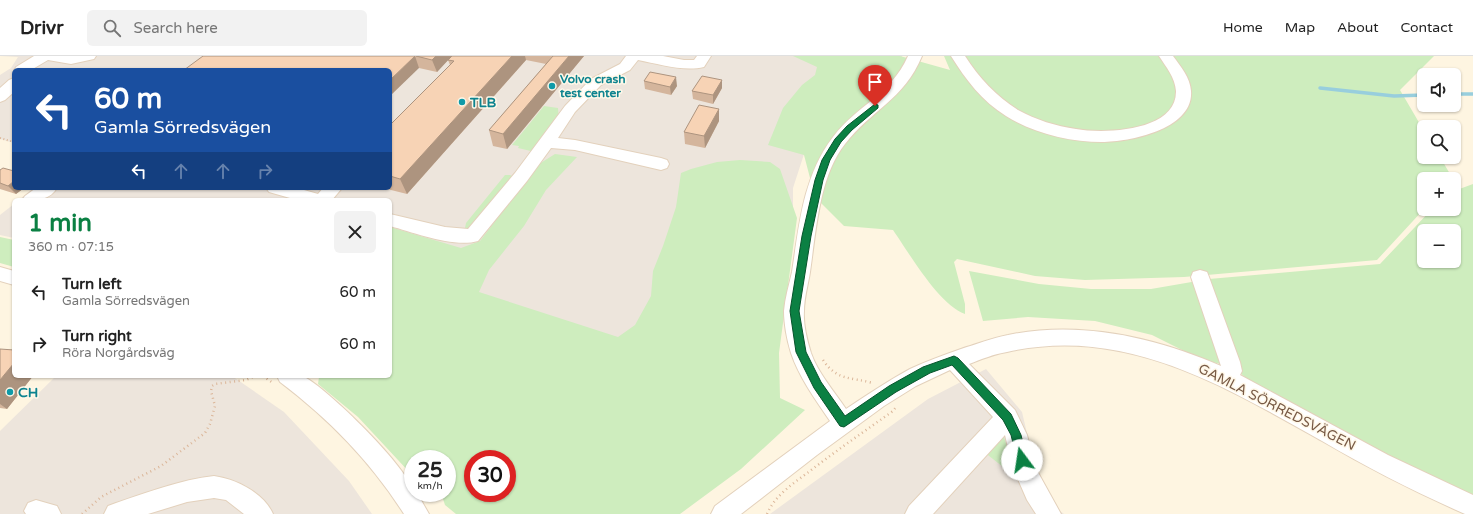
<!DOCTYPE html>
<meta charset="utf-8">
<style>
:root{--surface:#fff;--page:#f2f2f2;--text:#222;--muted:#767676;--line:#e0e0e0;--accent:#0b8043}
body{margin:0;font-family:"Varela Round",sans-serif;background:var(--page);color:var(--text);height:100vh;display:flex;flex-direction:column;font-size:15px;white-space:nowrap}
*{box-sizing:border-box;margin:0}
p{font-size:13px;color:var(--muted)}
.icon{flex:none;width:22px;height:22px;fill:none;stroke:currentColor;stroke-width:2;stroke-linecap:round;stroke-linejoin:round}
.map{position:relative;flex:1;overflow:hidden}
.panel{position:absolute;left:12px;top:142px;width:380px;height:180px;display:flex;flex-direction:column;background:var(--surface);border-radius:6px;box-shadow:0 1px 3px #0004}
.panel>*{flex:none}
.hud{position:absolute;left:12px;top:12px;width:380px;height:122px;border-radius:6px;box-shadow:0 1px 3px #0004;background:#1a4fa0;color:#fff;overflow:hidden}
.fabs{position:absolute;left:1417px;top:12px;display:grid;gap:8px}
.fabs a{display:grid;place-items:center;width:44px;height:44px;border-radius:6px;background:var(--surface);box-shadow:0 1px 3px #0004;font-size:20px}
.speed{position:absolute;left:404px;top:394px;display:flex;gap:8px;font-size:20px;font-weight:700;text-align:center}
.speed>*{display:grid;place-content:center;width:52px;height:52px;border-radius:50%;background:var(--surface);box-shadow:0 1px 3px #0004;line-height:1}
.speed small{font-size:10px;font-weight:400}
.speed .limit{border:6px solid #d22;background:#fff;color:#111}
.pin{position:absolute;display:grid;place-items:center;width:34px;height:34px;color:#fff;margin:-41px -17px;border-radius:50% 50% 50% 0;rotate:-45deg;box-shadow:0 0 4px #0007}
.pin .icon{rotate:45deg}
.me{position:absolute;width:44px;margin:-22px;rotate:346deg;stroke-linejoin:round;filter:drop-shadow(0 0 3px #0008)}
.turn{display:flex;align-items:center;gap:14px;height:84px;padding:0 16px;font-size:18px}
.turn .icon{width:52px;height:52px;stroke-width:2.5}
.turn b{display:block;font-size:28px;line-height:34px}
.lanes{display:flex;align-items:center;height:38px;padding:0 16px;background:#0003;justify-content:center;gap:20px;direction:ltr}
.lanes .off{opacity:.35}
.round{display:grid;place-items:center;flex:none;width:42px;height:42px;border-radius:6px;background:var(--page)}
.head{display:flex;align-items:center;justify-content:space-between;height:68px;padding:0 16px}
h1{font-size:24px;font-weight:700;line-height:30px;color:var(--accent)}
ul{padding:0;list-style:none}
li{display:flex;align-items:center;gap:12px;height:52px;padding:0 16px}
li div{flex:1}
li b{display:block;font-size:15px}
li em{font-style:normal}
header{display:flex;align-items:center;gap:24px;box-sizing:border-box;height:56px;padding:0 20px;background:var(--surface);border-bottom:1px solid var(--line)}
header strong{font-size:19px}
nav{display:flex;gap:22px;margin-inline-start:auto;font-size:14px}
.search{width:280px;height:36px;background:var(--page);display:flex;align-items:center;gap:10px;box-sizing:border-box;padding:0 14px;border-radius:6px;color:var(--muted);font-size:15px}
.map>svg:first-child{display:block}
</style>
<header>
<strong>Drivr</strong>
<div class="search"><svg class="icon" aria-label="search" viewBox="0 0 24 24"><circle cx="10" cy="10" r="6"/><path d="M15 15l6 6"/></svg>Search here</div>
<nav><a>Home</a><a>Map</a><a>About</a><a>Contact</a></nav>
</header>
<div class="map">
<svg width="1473" height="458" viewBox="0 0 1473 458">
<rect width="100%" height="100%" fill="#fef5e1"/>
<g fill="#ede5dc">
<polygon points="0,0 902,0 902,4 806,92 793,132 793,158 661,458 390,318 390,144 19,144 33,132 390,132 390,14 14,14 14,87 0,83 0,19 11,12 18,1"/>
<polygon points="14,148 14,182 0,179 0,159"/>
<polygon points="986,313 1022,356 1035,411 1060,455 1064,458 770,458 928,343"/>
<polygon points="56,320 232,320 284,356 349,425 372,458 0,458 0,375"/>
</g>
<g fill="#ceedbe" fill-rule="evenodd">
<path d="M793,0H900L950,14L944,0H1434L1400,34L1424,75V101H1440L1453,123H1424V153L1377,204L1184,221L1085,224L1035,220L957,203L954,206L965,248V258C939,249 909,197 893,174L844,170L815,141L804,99L768,89L783,52L802,29L815,19L817,11Z"/>
<polygon points="544,50 558,52 559,65 535,96 518,92 519,90 512,89"/>
<path d="M555,98L577,101L546,134L524,170L489,214L479,236L618,281L635,269L651,240L653,215L663,190L676,151L681,117L691,113L717,106L740,104L770,106L780,113L797,162L779,297L780,342L805,354L741,413L680,458H456L445,449L441,437H447V403H413V419L411,418L358,361L318,328L319,321L322,320H390V171L461,192L480,185L539,108ZM473,403H507V437H473Z"/>
<polygon points="505,119 510,119 514,121 469,174 465,172 466,167"/>
<path d="M1473,128V442L1445,431L1252,327L1239,316L1217,307L1206,306L1152,279L1095,265L1028,261L983,265L969,215L1039,228L1091,233H1151L1209,223L1380,208L1432,153H1454V135ZM1424,175H1454V205H1424Z"/>
<polygon points="0,181 14,184 14,211 0,207"/>
<polygon points="1003,378 1011,403 1012,413 1010,412 1007,414 984,396"/>
</g>
<g fill="none" stroke-linecap="round" stroke-linejoin="round">
<g stroke="#98cedd" stroke-width="3.5">
<polyline points="1320,32 1394,40 1424,39"/>
<polyline points="1454,38 1473,38"/>
</g>
<defs>
<g id="minor">
<polygon points="34,0 96,0 94,3 71,8 48,4 31,14 14,15 16,11"/>
<path d="M626,0H663L684,4H694L697,0H711L704,11C684,16 659,8 638,4L630,14L601,29L575,56L558,82L575,84L661,102L667,104L669,108L667,112L661,114L575,94L551,92L527,125L478,185C454,192 415,177 390,170V158L445,171L468,173L515,117L565,50L591,23L620,8Z"/>
<path d="M908,0H922C904,44 871,54 845,88C819,121 816,175 810,216C808,229 804,242 804,255C803,268 807,284 811,297C818,317 834,335 846,353C867,339 888,325 910,313C927,305 944,299 961,293C977,288 992,282 1008,279C1079,264 1155,281 1221,310L1191,221L1193,216L1200,214L1207,216L1209,221L1240,306L1242,315L1240,319L1388,399L1473,439V458H1465C1415,436 1368,412 1322,385C1224,330 1124,269 1007,296C994,298 982,303 969,308L1015,354L1027,379L1035,411L1061,458H1036L1027,444L1013,412L1005,379L933,458H905L909,450L993,361L950,314L916,330L884,350L817,399L741,458H711L715,450L830,365C815,343 799,321 791,297C787,284 784,268 784,255C785,242 789,229 792,216C799,170 803,120 833,81C857,49 890,40 908,0Z"/>
<path d="M951,0H965C979,22 996,40 1018,54C1036,64 1056,70 1076,73C1103,78 1177,76 1176,35C1175,21 1166,11 1159,0H1173C1181,11 1190,21 1191,35C1194,73 1130,86 1102,86C1070,86 1033,77 1006,60C982,45 966,24 951,0Z"/>
<polygon points="14,22 14,36 5,44 0,46 0,32 9,24"/>
<path d="M36,132H57C49,145 36,144 22,144L25,140Z"/>
<polygon points="266,132 297,132 318,138 323,132 342,132 332,144 297,144 269,136"/>
<polygon points="0,211 14,215 14,229 0,225"/>
<path d="M277,320C284,320 297,318 304,321C325,330 413,416 413,437H417L429,458H404C371,406 329,363 280,326Z"/>
<path d="M214,420C236,423 264,437 273,458H244L226,444L214,442L187,446L148,458H104L108,450L116,447C148,436 180,424 214,420Z"/>
<polygon points="36,444 57,450 61,458 26,458 24,455 28,447"/>
</g>
</defs>
<use href="#minor" stroke="#e3d1bc" stroke-width="2"/>
<polyline stroke="#dbb699" stroke-width="2" stroke-dasharray="1 2.5" stroke-linecap="butt" points="0,82 14,86"/>
<g stroke="#dbb699" stroke-width="2.5" stroke-dasharray="1 3.5" stroke-linecap="butt">
<path d="M823,304C837,325 851,321 873,327"/>
<polyline points="263,320 273,327"/>
<polyline points="82,458 101,441 161,410 205,377 210,368 215,350 211,335 212,330 215,328 246,324 255,320"/>
<path d="M767,458C775,439 794,427 810,415C837,394 865,375 893,355L896,351"/>
</g>
<use href="#minor" fill="#fff" fill-rule="evenodd"/>
</g>
<g fill="#d4b59c">
<polygon points="203,0 584,0 507,93 493,90 489,74 546,8 526,4 407,138 383,132 390,132 390,69 450,9 448,4 437,16 419,12"/>
<polygon points="722,24 722,32 713,48 693,43 692,35"/>
<polygon points="644,25 677,30 671,39 645,33"/>
<polygon points="719,53 719,65 705,92 685,88 684,76"/>
<polygon points="0,114 14,132 24,132 16,138 0,133"/>
<polygon points="0,293 14,320 33,320 7,353 0,352"/>
</g>
<g fill="#ad947f">
<polygon points="415,0 419,12 390,40 390,24"/>
<polygon points="436,0 452,0 437,16 432,4"/>
<polygon points="512,0 525,0 526,4 407,138 400,123"/>
<polygon points="569,0 584,0 507,93 503,78"/>
<polygon points="676,21 677,30 671,39 670,31"/>
<polygon points="722,24 722,32 713,48 713,39"/>
<polygon points="719,53 719,65 705,92 704,80"/>
<polygon points="14,125 14,132 24,132 16,138 8,130"/>
<polygon points="14,307 14,320 33,320 7,353 0,348 0,324"/>
</g>
<g fill="#f7d3b5" stroke="#ad947f">
<polygon points="203,0 415,0 390,24 390,14 184,14"/>
<polygon points="416,0 436,0 432,4"/>
<polygon points="452,0 512,0 400,123 390,120 390,69 454,5 448,4"/>
<polygon points="553,0 569,0 503,78 489,74"/>
<polygon points="650,16 676,21 670,31 644,25"/>
<polygon points="702,20 722,24 713,39 692,35"/>
<polygon points="699,49 719,53 704,80 684,76"/>
<polygon points="3,112 14,115 14,125 8,130 0,127 0,114"/>
<polygon points="0,293 14,294 14,307 0,324"/>
</g>
<polygon fill="#0b8043" stroke="#07532c" points="875,48 878,49 878,52 852,74 841,86 830,104 823,124 811,180 799,255 806,296 821,326 845,360 889,330 923,311 954,300 958,302 1011,358 1021,379 1027,404 1026,407 1022,409 1018,407 1011,379 1003,364 952,309 930,317 896,336 844,371 840,370 814,332 796,296 790,255 802,180 815,124 822,104 835,83 847,70"/>
<g fill="#0f9aa8" stroke="#fff8e9" stroke-width="1.5">
<circle cx="552" cy="30" r="4"/>
<circle cx="462" cy="46" r="4"/>
<circle cx="10" cy="336" r="4"/>
</g>
<g text-anchor="middle" dominant-baseline="central" stroke-width="3" stroke-linejoin="round" paint-order="stroke">
<g font-size="12" font-weight="bold" fill="#0d838f" stroke="#fff8e9" text-anchor="start">
<text x="560" y="23">Volvo crash<tspan x="560" dy="14">test center</tspan></text>
</g>
<g font-size="14" font-weight="bold" fill="#0d838f" stroke="#fff8e9" text-anchor="start">
<text x="470" y="46">TLB</text>
<text x="18" y="336">CH</text>
</g>
<g font-size="14" fill="#785a45" stroke="#fff8e9">
<text transform="translate(1277 351) rotate(27)">GAMLA SÖRREDSVÄGEN</text>
</g>
</g>
</svg>
<div class="fabs">
<a><svg class="icon" aria-label="sound" viewBox="0 0 24 24"><path d="M4 9h4l5-4v14l-5-4H4zM17 9q2 3 0 6"/></svg></a>
<a><svg class="icon" aria-label="search" viewBox="0 0 24 24"><circle cx="10" cy="10" r="6"/><path d="M15 15l6 6"/></svg></a>
<a>+</a>
<a>−</a>
</div>
<div class="speed"><div>25<small>km/h</small></div><div class="limit">30</div></div>
<div class="pin" style="left:875px;top:50px;background:#d93025"><svg class="icon" aria-label="arrive" viewBox="0 0 24 24"><path d="M6 21V4h12l-3 4 3 4H6"/></svg></div>
<svg class="me" style="left:1022px;top:404px" viewBox="-20 -20 40 40"><circle r="19" fill="#fff"/><path d="M0-13L10 11 0 6-10 11z" fill="#0b8043"/></svg>
<div class="hud">
<div class="turn"><svg class="icon" aria-label="left" viewBox="0 0 24 24"><path d="M17 20v-9H6M10 6l-5 5 5 5"/></svg><div><b>60 m</b>Gamla Sörredsvägen</div></div>
<div class="lanes"><svg class="icon" aria-label="left" viewBox="0 0 24 24"><path d="M17 20v-9H6M10 6l-5 5 5 5"/></svg><svg class="icon off" aria-label="ahead" viewBox="0 0 24 24"><path d="M12 20V5M6 11l6-6 6 6"/></svg><svg class="icon off" aria-label="ahead" viewBox="0 0 24 24"><path d="M12 20V5M6 11l6-6 6 6"/></svg><svg class="icon off" aria-label="right" viewBox="0 0 24 24"><path d="M7 20v-9h11M14 6l5 5-5 5"/></svg></div>
</div>
<section class="panel">
<div class="head"><div><h1>1 min</h1><p>360 m · 07:15</p></div><a class="round"><svg class="icon" aria-label="close" viewBox="0 0 24 24"><path d="M6 6l12 12M18 6L6 18"/></svg></a></div>
<ul>
<li><svg class="icon" aria-label="left" viewBox="0 0 24 24"><path d="M17 20v-9H6M10 6l-5 5 5 5"/></svg><div><b>Turn left</b><p>Gamla Sörredsvägen</p></div><em>60 m</em></li>
<li><svg class="icon" aria-label="right" viewBox="0 0 24 24"><path d="M7 20v-9h11M14 6l5 5-5 5"/></svg><div><b>Turn right</b><p>Röra Norgårdsväg</p></div><em>60 m</em></li>
</ul>
</section>
</div>
